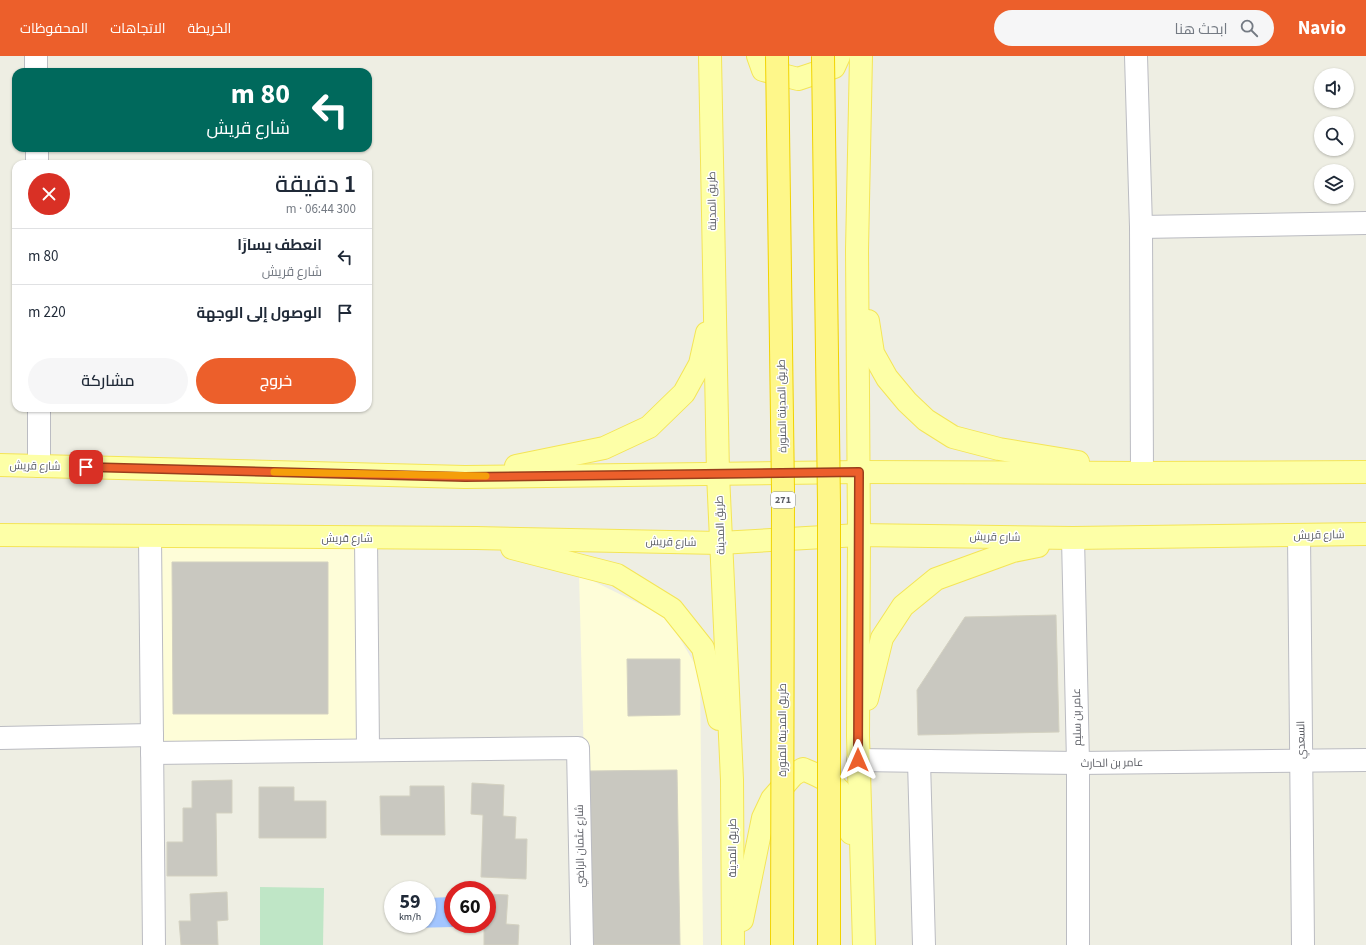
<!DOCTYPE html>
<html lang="ar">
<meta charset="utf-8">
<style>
:root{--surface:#fff;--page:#f6f6f7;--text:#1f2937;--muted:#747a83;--line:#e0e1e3;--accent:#ec5f2b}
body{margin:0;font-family:"Source Sans 3",Cairo,sans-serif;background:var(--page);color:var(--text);direction:rtl;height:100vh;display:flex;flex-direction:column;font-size:15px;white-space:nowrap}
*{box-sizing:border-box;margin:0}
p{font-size:13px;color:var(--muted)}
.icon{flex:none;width:22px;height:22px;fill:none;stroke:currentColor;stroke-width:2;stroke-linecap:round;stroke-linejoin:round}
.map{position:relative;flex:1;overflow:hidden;direction:ltr}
.details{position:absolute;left:12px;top:104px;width:360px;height:252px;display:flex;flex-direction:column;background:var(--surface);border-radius:12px;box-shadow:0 1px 3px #0004;direction:rtl}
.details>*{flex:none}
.banner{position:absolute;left:12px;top:12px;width:360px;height:84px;border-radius:12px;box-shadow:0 1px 3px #0004;direction:rtl;background:#00695c;color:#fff;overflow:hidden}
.buttons{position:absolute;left:1314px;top:12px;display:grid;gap:8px}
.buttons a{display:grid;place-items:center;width:40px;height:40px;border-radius:50%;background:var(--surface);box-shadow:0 1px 3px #0004;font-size:20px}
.speed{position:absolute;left:384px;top:825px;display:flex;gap:8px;font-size:20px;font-weight:700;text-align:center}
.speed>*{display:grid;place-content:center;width:52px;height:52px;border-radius:50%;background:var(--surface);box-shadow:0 1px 3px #0004;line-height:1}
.speed small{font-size:10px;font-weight:400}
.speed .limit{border:6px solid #d22;background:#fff;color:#111}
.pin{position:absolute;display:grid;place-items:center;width:34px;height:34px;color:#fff;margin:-17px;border-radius:8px;box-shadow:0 2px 6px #0006}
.me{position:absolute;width:44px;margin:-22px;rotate:0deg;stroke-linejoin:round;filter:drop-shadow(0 0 3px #0008)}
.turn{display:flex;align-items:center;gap:14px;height:84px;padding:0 16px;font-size:18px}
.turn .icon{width:52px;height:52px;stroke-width:2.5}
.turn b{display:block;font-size:28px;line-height:34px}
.round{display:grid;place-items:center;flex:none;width:42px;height:42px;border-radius:21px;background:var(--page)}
.overview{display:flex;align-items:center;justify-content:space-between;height:68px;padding:0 16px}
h1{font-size:24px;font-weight:600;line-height:30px}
.action{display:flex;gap:8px;margin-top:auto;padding:8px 16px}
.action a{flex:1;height:46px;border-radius:24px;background:var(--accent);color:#fff;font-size:16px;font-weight:600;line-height:46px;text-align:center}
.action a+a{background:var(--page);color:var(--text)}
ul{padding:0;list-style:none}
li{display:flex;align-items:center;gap:12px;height:56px;padding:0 16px;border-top:1px solid var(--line)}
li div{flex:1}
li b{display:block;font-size:15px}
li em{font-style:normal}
header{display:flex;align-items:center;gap:24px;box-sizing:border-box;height:56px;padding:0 20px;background:var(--accent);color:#fff}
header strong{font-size:19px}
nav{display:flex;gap:22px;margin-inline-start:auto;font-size:14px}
.search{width:280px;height:36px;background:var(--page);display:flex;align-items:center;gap:10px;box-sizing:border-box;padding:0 14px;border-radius:22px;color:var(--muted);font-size:15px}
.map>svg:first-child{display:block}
</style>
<header>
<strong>Navio</strong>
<div class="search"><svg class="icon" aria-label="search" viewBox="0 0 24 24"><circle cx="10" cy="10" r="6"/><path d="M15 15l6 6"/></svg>ابحث هنا</div>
<nav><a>الخريطة</a><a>الاتجاهات</a><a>المحفوظات</a></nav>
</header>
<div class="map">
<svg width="1366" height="889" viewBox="0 0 1366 889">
<rect width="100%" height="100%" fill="#eeeee3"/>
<g fill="#fefdd8">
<polygon points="157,487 360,488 363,687 157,689"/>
<polygon points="579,518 668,562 700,617 703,889 589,889"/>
</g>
<polygon fill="#bfe6c6" points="260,831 324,832 323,889 260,889"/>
<polygon fill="#a2c5ff" points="452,841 453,871 411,872 411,868 427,868 427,842"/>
<g fill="#c9c8c0" stroke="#d3d1c1">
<polygon points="172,506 328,506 328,658 173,658"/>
<polygon points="1056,559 1059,676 918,679 917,634 965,561"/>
<polygon points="627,603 680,603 680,659 628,660"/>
<polygon points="677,714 680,889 592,889 588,715"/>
<polygon points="232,724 232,757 216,757 217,820 167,820 167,786 183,786 183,752 192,752 192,725"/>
<polygon points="472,727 504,729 503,760 516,761 515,783 527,783 526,823 481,821 483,759 471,758"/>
<polygon points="410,730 444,730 445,779 381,779 380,740 410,740"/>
<polygon points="259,731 294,731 294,745 326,745 326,782 259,782"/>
<polygon points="227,836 228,864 217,865 218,889 181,889 179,865 191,865 190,838"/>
<polygon points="487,838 508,839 506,868 519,869 518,889 484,889 484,870 475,870 475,868 487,868"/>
</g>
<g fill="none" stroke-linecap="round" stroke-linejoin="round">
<defs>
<g id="minor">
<polyline points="36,0 36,16"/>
<polyline points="1136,0 1141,171 1142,417"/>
<polyline points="37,92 37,108"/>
<polyline points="1141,171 1366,167"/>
<polyline points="39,352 39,410"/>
<polyline points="1299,479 1303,889"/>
<polyline points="150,481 154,889"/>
<polyline points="366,482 368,694"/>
<polyline points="1073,482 1078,707 1078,889"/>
<polyline points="0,682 152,679"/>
<polyline points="152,697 578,692 582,889"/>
<polyline points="858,704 1078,707 1366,704"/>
<polyline points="919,705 924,889"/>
</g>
<g id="major">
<polyline points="710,0 718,418 732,724 733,889"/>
<polyline points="758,0 763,14 798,23 834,11 839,0"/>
<polyline points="861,0 857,194 859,479 858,680 864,889"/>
<polyline points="868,265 873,297 887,322 907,346 926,364 953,381 999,393 1078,406"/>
<polyline points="0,409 465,421 859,416 1142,417 1366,416"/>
<polyline points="516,410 604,392 649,371 684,337 700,308 707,277"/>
<polyline points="0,479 476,482 720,487 859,479 1073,482 1366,478"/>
<polyline points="512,492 617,519 672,553 703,592 719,663"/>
<polyline points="867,643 882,582 903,550 936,523 1013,495 1038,490"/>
<path d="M742,864L763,762L772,743L793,719L803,713C815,718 830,724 839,734C845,741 849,767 851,777"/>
</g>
</defs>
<use href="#minor" stroke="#bbbcc2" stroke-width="24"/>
<use href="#major" stroke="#f4e557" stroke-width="24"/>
<use href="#minor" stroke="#fff" stroke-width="22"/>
<use href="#major" stroke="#fdffa7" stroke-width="22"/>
<defs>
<g id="highway-bridge">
<polyline points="777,0 783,435 782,889"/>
<polyline points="823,0 829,447 829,889"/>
</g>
</defs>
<use href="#highway-bridge" stroke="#f1d300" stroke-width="24" stroke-linecap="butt"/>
<use href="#highway-bridge" stroke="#fef78a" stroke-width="22"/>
</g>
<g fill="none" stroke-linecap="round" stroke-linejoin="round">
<defs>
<polyline id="route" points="86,411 465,421 859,416 858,704"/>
</defs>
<use href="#route" stroke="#993e1c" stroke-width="10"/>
<use href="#route" stroke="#ec5f2b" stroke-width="7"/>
<polyline stroke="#f59e0b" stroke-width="7" points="274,416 486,420"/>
</g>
<g text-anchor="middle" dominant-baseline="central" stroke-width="3" stroke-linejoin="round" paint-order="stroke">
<rect fill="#fff" stroke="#8c8e92" stroke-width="1" x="771" y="436" width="24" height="16" rx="3"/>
<g font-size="10" font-weight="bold" fill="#5b5d64">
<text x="783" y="444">271</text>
</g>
<g font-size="11" fill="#5b5d64" stroke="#fff">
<text transform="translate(712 145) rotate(-91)">طريق المدينة</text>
<text transform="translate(782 350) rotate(-91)">طريق المدينة المنورة</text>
<text transform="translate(35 410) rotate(1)">شارع قريش</text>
<text transform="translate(720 469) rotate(-92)">طريق المدينة</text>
<text transform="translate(1319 479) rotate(-1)">شارع قريش</text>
<text transform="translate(995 481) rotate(1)">شارع قريش</text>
<text x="347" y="482">شارع قريش</text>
<text transform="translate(671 486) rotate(1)">شارع قريش</text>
<text transform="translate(1077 661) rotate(-91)">عامر بن سليم</text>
<text transform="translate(782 674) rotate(-90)">طريق المدينة المنورة</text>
<text transform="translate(1301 684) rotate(-91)">السعدي</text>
<text transform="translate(1112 707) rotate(-1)">عامر بن الحارث</text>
<text transform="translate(580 790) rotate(-91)">شارع عثمان الراضي</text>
<text transform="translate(732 792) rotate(-90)">طريق المدينة</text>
</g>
</g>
</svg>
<div class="buttons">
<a><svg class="icon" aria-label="sound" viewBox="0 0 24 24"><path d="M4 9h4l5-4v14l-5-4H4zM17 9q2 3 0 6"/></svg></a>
<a><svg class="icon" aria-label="search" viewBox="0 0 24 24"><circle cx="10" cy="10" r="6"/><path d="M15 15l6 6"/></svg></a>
<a><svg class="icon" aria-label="layers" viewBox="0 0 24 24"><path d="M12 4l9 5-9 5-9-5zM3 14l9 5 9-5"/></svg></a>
</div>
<div class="speed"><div>59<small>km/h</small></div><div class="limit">60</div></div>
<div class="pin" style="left:86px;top:411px;background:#d93025"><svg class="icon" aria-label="arrive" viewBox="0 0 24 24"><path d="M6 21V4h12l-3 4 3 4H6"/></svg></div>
<svg class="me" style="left:858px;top:704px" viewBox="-20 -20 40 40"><path d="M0-17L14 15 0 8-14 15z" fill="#ec5f2b" stroke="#fff" stroke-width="4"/></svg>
<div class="banner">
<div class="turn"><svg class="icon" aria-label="left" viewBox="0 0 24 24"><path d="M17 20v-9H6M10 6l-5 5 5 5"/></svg><div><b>80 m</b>شارع قريش</div></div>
</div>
<section class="details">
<div class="overview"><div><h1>1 دقيقة</h1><p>300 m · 06:44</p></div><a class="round" style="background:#d93025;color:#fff"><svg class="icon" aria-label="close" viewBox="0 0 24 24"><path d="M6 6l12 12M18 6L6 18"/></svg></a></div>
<ul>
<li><svg class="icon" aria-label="left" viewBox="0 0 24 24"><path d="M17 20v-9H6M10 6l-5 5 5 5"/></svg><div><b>انعطف يسارًا</b><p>شارع قريش</p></div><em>80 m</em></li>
<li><svg class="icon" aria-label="arrive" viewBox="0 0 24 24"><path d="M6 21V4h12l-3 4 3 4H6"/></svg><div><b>الوصول إلى الوجهة</b></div><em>220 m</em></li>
</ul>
<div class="action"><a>خروج</a><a>مشاركة</a></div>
</section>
</div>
